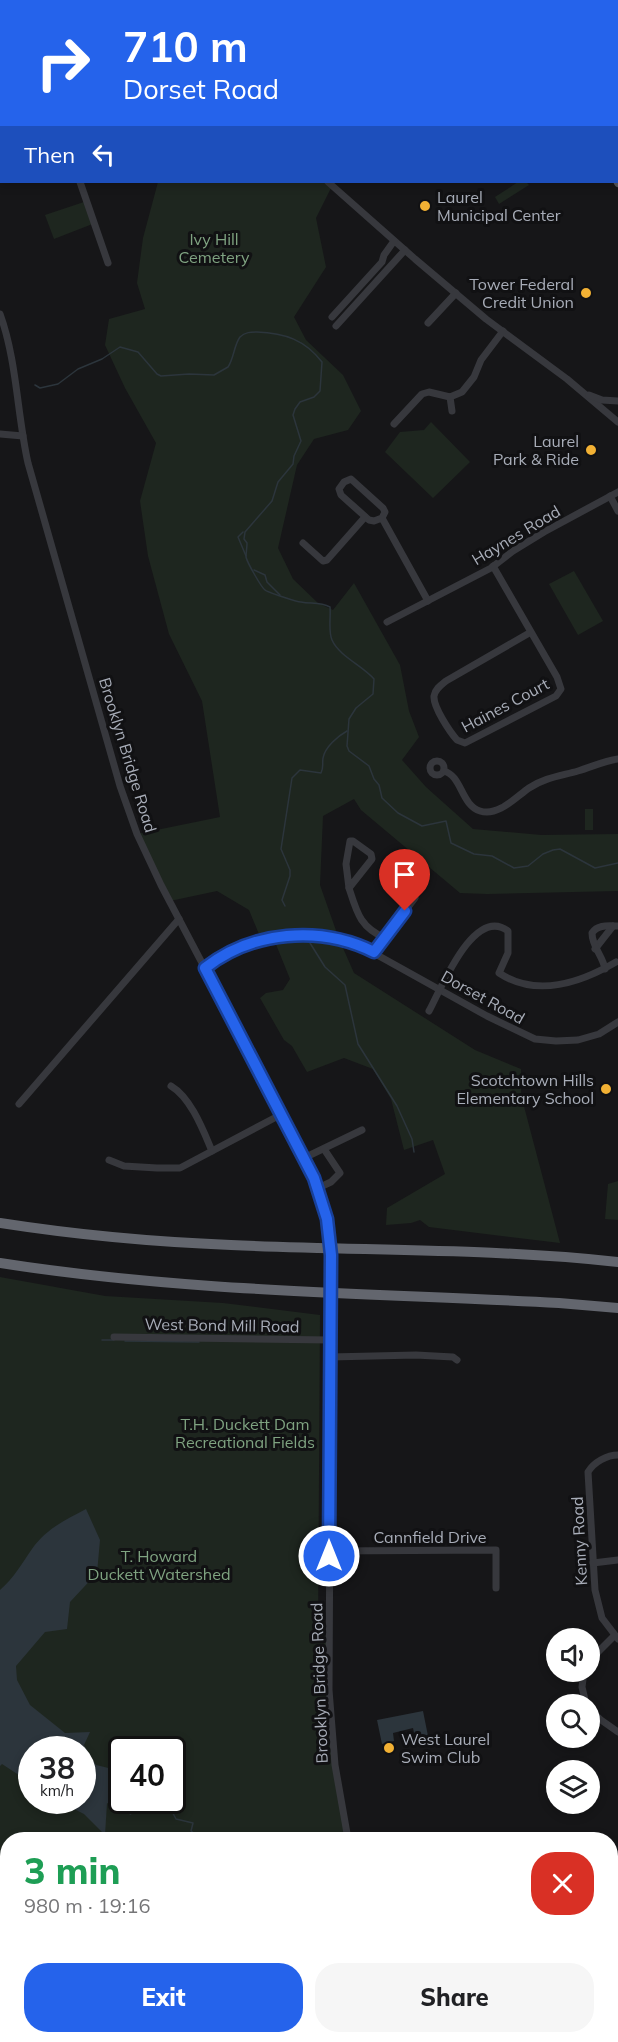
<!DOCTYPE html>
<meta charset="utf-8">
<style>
:root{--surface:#fff;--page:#f6f6f6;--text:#202124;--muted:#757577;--accent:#2563eb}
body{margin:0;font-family:Mulish,sans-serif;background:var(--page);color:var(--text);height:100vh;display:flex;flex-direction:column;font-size:22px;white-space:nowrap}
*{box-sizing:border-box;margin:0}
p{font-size:20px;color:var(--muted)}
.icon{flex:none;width:33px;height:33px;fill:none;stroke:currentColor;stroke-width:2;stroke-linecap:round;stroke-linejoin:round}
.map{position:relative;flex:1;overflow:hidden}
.details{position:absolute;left:0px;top:1832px;width:618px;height:212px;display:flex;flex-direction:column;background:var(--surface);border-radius:24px 24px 0 0;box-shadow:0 3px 9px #0003}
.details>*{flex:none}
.top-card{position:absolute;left:0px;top:0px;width:618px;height:183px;box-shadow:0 3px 9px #0003;background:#2563eb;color:#fff;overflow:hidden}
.buttons{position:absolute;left:546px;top:1628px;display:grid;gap:12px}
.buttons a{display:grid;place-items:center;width:54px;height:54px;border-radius:50%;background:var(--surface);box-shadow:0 3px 9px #0003;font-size:30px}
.speed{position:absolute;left:18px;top:1736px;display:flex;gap:12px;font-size:30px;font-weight:700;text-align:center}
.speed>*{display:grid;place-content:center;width:78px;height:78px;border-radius:50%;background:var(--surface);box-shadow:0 3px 9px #0003;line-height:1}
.speed small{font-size:15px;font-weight:400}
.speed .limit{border:3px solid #111;border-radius:9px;background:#fff;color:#111}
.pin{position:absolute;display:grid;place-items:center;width:51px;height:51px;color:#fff;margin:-62px -26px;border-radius:50% 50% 50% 0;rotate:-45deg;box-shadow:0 0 6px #0007}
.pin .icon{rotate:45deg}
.me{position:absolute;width:66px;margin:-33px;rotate:0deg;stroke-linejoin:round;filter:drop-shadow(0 0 4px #0008)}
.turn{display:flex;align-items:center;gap:21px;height:126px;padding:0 24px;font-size:27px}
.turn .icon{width:78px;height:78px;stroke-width:2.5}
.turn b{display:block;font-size:42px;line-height:51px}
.then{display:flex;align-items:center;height:57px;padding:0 24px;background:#0003;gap:12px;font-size:22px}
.round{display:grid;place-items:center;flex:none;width:63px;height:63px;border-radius:24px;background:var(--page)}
.head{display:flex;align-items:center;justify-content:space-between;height:102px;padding:0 24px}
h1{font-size:36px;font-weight:800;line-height:45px;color:#1e9e55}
.action{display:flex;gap:12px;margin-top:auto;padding:12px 24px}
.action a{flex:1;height:69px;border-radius:24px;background:var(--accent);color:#fff;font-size:24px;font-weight:800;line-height:69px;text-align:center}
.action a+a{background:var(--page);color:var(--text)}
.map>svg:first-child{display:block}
</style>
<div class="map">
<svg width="618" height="2042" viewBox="0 0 618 2042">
<rect width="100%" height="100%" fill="#161618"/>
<g fill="#1e261f" fill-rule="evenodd">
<polygon points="158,182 327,182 332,186 316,218 326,267 294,317 306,340 343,375 361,411 348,430 314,439 297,465 278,548 293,579 318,603 333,610 354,583 400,665 409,711 419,737 402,760 426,787 473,829 541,835 618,834 618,891 487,894 460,893 361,810 354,799 323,816 320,885 339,939 354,973 475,1050 521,1069 521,1095 560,1243 429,1227 420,1220 411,1223 386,1225 387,1208 445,1174 433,1140 404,1150 391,1099 373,1069 344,1058 307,1072 292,1046 284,1040 260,998 266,993 283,990 290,979 273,937 261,939 249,910 217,891 170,901 137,834 220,817 202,701 169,634 148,556 140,501 156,443 125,388 105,345 109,319 145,309 137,283 143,238"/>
<polygon points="518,182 526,182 529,185 499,204 495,197"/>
<polygon points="87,201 95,223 54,239 45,215"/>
<polygon points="431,422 470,462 433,498 385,452 400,432 424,430"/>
<polygon points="574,571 603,621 578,635 549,584"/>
<rect x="585" y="809" width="8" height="21"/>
<polygon points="618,1181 618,1220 605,1219 608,1184"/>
<path d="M0,1277L105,1296L223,1303L320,1315L318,1634L328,1637L333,1742L348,1839H8V2036H402L404,2042H0ZM32,1749H82V1800H32ZM122,1749H172V1800H122Z"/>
</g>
<g fill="#2c353c">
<path d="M86,1509L100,1540L97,1573L70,1602L67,1629L45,1632L16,1666L17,1680L30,1705L65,1733L90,1732L84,1745L96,1765L121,1771L122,1800H137L131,1815L107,1803L105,1835L84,1814L66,1805L56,1815L47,1800H82V1749H32L31,1783L2,1764L0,1766V1590C14,1578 22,1563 32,1549C46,1529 65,1520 86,1509Z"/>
<polygon points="423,1711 428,1736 415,1737 413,1728 393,1733 394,1741 382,1744 377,1720"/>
</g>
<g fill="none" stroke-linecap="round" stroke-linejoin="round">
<g stroke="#2c353c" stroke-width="1.5">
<path d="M35,385L40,388L58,384L78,369L102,359L120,347L138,352L157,374L161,376L189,374L214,375L228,367C234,358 234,345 240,337C245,332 251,332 257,332C285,333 305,340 322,362L320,391L314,397L300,402L295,409L293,415L301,441L294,456L293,464L278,482L272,501L245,532L244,539L247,543C247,548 246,553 246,557C247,562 261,587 265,590C267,592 297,602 301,602C311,604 320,602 330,607C331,617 328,631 332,640C339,656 363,666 374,679L373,694L356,708L349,719L347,746L349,751L369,766L374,779L379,785L382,798L398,813L422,826L446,821L451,843L474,854L492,856L514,868L528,866L543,854L553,850L560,849L595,868L618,863"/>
<polyline points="243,532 238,537 246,556"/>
<polyline points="254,570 265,575 267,582 280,595"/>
<path d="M285,906L282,900L290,876V870L281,849L292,778L300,770L321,773C324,767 322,764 323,758C325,747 338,736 347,731"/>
<polyline points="310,943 325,967 345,985 358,1044 397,1106 412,1139 414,1152"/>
<polyline points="102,1340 114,1340"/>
<polyline points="125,1341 199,1342"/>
<polyline points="166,1800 176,1819 193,1823 191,1831 203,1839"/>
</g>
<g stroke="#37383d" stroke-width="7">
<polyline points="160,0 160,2"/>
<polyline points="231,0 231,2"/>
<polyline points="281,0 281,2"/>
<polyline points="78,2 78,0"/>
<polyline points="579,2 582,0"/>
<polyline points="0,64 2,65"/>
<polyline points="0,99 2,98"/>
<polyline points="80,182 108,263"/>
<polyline points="328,182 415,259 486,319 567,379 618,422"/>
<path d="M0,314C17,361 17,414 28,463L120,786L137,834L161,885L310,1168L327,1219"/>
<polyline points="332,317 382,262 384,255 394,241"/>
<polyline points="428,323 456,293"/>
<polyline points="336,326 405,250"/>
<polyline points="589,395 602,400 618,401"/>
<polyline points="450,397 452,411"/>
<polyline points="394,424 422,394 429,392 450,397 462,392 474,377 481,360 503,331"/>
<polyline points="0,434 23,436"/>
<polyline points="610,496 618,511"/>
<polyline points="382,518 374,521 369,520 341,495 339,489 344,482 351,479 383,508 385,512 382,518 428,601"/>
<polyline points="303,543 323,561 327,560 365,517"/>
<path d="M493,566L557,677L561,689L556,696L465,743L457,740C450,732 433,707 434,696C435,689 441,685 446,681L531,632"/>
<polyline points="387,622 491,568 513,551 544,532 618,492"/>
<circle cx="437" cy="768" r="7"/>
<path d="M444,771C462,776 461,805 480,811C498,817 516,797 529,788C544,778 560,776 578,771C592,767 603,761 618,759"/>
<polygon points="350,841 353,841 371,854 372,859 349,888 346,864"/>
<path d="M349,888C357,913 360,927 385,938"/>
<polyline points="595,949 613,926"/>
<polyline points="374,952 415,898"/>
<polyline points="205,968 236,948 261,939 284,936 324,937 361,946 487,1016 535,1039 556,1041 578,1040 599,1034 618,1022"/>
<path d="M605,969C603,956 592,947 592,933C598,924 609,926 618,926"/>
<path d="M429,1011C441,989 474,905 508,931V953L499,973C537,998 580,983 616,962"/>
<path d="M171,1086C191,1098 203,1130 212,1151"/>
<polyline points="19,1104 179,919"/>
<polyline points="304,1158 362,1130"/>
<polyline points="109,1160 124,1166 157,1168 180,1168 282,1114"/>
<polyline points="318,1188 331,1182 340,1173 324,1149"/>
<polyline points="331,1322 329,1690 335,1765 348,1839"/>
<polyline points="114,1337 330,1340"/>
<polyline points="330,1357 416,1355 453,1357 457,1360"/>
<path d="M618,1455C607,1455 594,1462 588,1472L595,1590L602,1618L618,1639"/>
<polyline points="329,1551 496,1550 496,1588"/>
<polyline points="593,1563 618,1560"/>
<polyline points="590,1660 614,1636"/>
<polyline points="584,1671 582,1687 586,1704"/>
<polyline points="590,1710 601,1720 618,1732"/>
<polyline points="610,2010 618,2003"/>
<polyline points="411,2036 413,2042"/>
<polyline points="596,2042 597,2036"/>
</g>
<g stroke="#53555c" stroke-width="8">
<polyline points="556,0 557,2"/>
<polyline points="570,0 570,2"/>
<polyline points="616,140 618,145"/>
<polyline points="616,179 618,183"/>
</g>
<g stroke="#63666e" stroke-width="10">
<path d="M0,1223C77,1235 154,1242 231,1245C360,1251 489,1248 618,1262"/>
<path d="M0,1263C185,1292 372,1293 559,1303L618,1308"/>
</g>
<polyline stroke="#37383d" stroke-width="7" points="327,1219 331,1255 331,1322"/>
</g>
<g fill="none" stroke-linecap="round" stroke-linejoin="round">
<defs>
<path id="route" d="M329,1556L331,1255L327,1219L314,1178L205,968C252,931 320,925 374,952L405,911"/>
</defs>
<use href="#route" stroke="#184099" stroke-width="15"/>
<use href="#route" stroke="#2563eb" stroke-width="10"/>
</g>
<g fill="#f2b134" stroke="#111113" stroke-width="2">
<circle cx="425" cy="206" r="6"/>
<circle cx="586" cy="293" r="6"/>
<circle cx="591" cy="450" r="6"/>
<circle cx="606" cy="1089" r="6"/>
<circle cx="389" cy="1748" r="6"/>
</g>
<g text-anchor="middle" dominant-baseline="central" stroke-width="6" stroke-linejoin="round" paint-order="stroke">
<g font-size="16" fill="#a8adb8" stroke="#111113" text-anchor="end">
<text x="437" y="197" text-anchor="start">Laurel<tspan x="437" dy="18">Municipal Center</tspan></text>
<text x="574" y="284">Tower Federal<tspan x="574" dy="18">Credit Union</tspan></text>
<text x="579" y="441">Laurel<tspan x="579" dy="18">Park &amp; Ride</tspan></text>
<text x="594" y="1080">Scotchtown Hills<tspan x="594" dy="18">Elementary School</tspan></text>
<text x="401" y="1739" text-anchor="start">West Laurel<tspan x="401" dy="18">Swim Club</tspan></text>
</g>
<g font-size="16" fill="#7fa381" stroke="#111113">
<text x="214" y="239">Ivy Hill<tspan x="214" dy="18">Cemetery</tspan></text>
<text x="245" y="1424">T.H. Duckett Dam<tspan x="245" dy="18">Recreational Fields</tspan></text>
<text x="159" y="1556">T. Howard<tspan x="159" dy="18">Duckett Watershed</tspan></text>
</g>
<g font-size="16" fill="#a8adb8" stroke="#111113">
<text transform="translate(516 535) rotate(-31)">Haynes Road</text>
<text transform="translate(505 705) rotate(-28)">Haines Court</text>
<text transform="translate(128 755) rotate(73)">Brooklyn Bridge Road</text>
<text transform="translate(483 997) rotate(29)">Dorset Road</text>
<text transform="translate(222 1325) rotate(1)">West Bond Mill Road</text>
<text x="430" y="1537">Cannfield Drive</text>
<text transform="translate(579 1541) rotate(-93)">Kenny Road</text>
<text transform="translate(319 1683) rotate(-92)">Brooklyn Bridge Road</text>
</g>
</g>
</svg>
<div class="buttons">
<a><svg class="icon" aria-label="sound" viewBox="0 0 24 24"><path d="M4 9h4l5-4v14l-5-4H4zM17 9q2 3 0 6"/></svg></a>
<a><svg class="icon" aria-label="search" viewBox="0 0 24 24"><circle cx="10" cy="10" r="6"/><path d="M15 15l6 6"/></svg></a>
<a><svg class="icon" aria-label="layers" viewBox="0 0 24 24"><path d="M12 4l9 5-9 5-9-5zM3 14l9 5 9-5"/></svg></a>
</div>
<div class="speed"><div>38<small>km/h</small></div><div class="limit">40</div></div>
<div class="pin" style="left:405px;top:911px;background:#d93025"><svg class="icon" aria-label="arrive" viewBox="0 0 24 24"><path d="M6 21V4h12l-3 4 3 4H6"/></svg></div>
<svg class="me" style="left:329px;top:1556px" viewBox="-20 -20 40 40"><circle r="17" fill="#2563eb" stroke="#fff" stroke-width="3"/><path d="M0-11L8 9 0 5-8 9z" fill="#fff"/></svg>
<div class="top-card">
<div class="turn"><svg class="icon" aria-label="right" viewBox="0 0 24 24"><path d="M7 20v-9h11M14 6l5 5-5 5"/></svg><div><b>710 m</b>Dorset Road</div></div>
<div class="then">Then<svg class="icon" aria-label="left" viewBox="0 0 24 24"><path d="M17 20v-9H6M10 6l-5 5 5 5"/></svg></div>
</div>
<section class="details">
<div class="head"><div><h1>3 min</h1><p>980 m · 19:16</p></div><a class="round" style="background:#d93025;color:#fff"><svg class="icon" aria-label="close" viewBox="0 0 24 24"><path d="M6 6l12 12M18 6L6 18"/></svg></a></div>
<div class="action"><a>Exit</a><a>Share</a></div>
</section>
</div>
